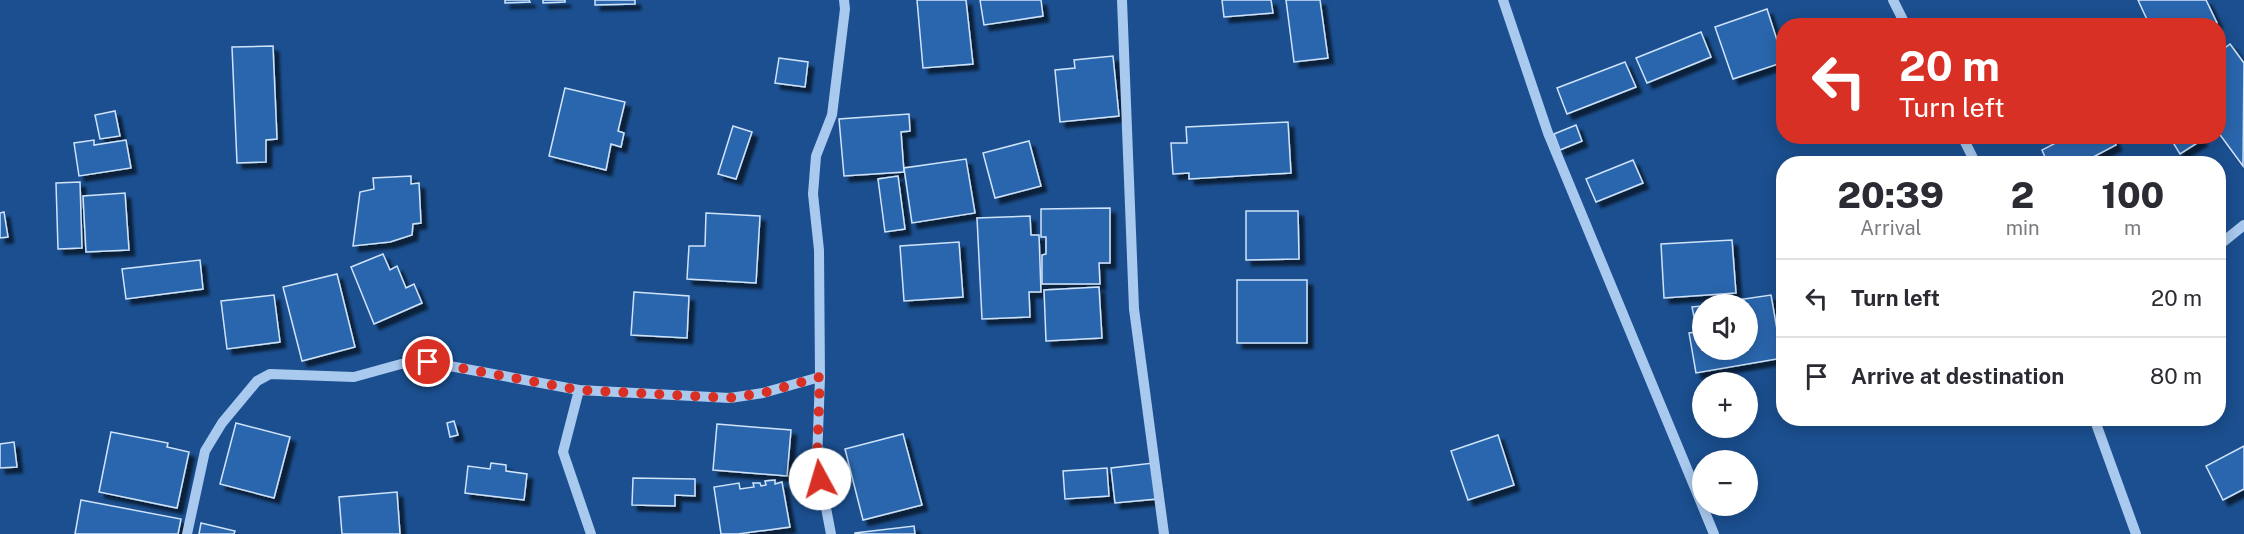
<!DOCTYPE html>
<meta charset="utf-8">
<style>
:root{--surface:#fff;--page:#f7f7f7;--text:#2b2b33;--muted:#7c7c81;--line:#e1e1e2}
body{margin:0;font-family:"Public Sans",sans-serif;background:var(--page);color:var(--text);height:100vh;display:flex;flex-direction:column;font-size:22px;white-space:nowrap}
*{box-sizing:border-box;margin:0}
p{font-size:20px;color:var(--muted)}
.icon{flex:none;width:33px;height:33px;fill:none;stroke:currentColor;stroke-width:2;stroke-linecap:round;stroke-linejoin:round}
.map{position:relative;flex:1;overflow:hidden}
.side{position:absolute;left:1776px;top:156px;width:450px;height:270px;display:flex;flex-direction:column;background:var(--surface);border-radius:24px;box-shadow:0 3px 15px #0003}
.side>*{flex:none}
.banner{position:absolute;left:1776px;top:18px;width:450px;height:126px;border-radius:24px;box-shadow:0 3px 15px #0003;background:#d93025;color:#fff;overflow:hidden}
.buttons{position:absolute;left:1692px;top:294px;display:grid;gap:12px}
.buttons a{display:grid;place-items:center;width:66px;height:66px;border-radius:50%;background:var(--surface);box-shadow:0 3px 15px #0003;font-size:30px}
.pin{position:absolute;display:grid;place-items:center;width:51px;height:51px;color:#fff;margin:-26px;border:3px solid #fff;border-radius:50%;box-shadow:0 2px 6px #0007}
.me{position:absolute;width:66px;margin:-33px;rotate:354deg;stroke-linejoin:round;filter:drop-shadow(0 0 4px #0008)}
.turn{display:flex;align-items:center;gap:21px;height:126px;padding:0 24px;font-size:27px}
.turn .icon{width:78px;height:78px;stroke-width:2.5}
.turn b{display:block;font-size:42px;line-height:51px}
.eta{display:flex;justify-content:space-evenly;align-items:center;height:102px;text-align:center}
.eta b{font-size:36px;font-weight:800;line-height:42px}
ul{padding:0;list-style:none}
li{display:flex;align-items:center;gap:18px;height:78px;padding:0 24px;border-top:2px solid var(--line)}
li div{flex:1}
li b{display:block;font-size:22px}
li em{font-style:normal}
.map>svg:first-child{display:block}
</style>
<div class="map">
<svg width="2244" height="534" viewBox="0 0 2244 534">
<defs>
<filter id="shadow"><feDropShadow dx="5.5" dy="5.5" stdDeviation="1.5" flood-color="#0009"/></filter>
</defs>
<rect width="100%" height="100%" fill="#1b4f8f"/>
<g fill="#2a66ad" stroke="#cfe3fa" stroke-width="1.5" filter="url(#shadow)">
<polygon points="505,0 529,0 530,2 505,3"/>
<polygon points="543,0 565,0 565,2 543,3"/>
<polygon points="595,0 635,0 635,4 595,5"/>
<polygon points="917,0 966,0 973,64 923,68"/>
<polygon points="980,0 1041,0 1043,16 984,25"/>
<polygon points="1222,0 1271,0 1273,13 1224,17"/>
<polygon points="1286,0 1320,0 1328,58 1294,62"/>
<polygon points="2138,0 2206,0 2217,23 2211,26 2150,26"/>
<polygon points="1767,9 1784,62 1733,79 1715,27"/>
<polygon points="1701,32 1711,57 1647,83 1636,58"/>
<polygon points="2230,44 2244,63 2243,166 2218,132 2218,53"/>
<polygon points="273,46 277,139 266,140 266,162 237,163 232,47"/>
<polygon points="1113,56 1119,116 1060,122 1055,70 1075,68 1074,60"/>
<polygon points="779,58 808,62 805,87 775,83"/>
<polygon points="1625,62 1636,87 1567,114 1557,88"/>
<polygon points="565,88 625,102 618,131 624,133 621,147 611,144 606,170 549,156"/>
<polygon points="115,111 120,136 100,139 95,115"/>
<polygon points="909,114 910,131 901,132 904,172 844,176 839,119"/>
<polygon points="1288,122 1291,173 1189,179 1189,173 1173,174 1171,143 1187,143 1186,127"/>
<polygon points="1576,125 1582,141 1560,150 1554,134"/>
<polygon points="733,126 752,132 736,179 718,174"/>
<polygon points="2069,136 2112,136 2116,145 2080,164 2048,164 2042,150"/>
<polygon points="2169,136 2200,136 2202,140 2180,154"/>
<polygon points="94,140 94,145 126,140 131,168 79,176 74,143"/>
<polygon points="1029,141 1041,186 995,198 983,153"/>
<polygon points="966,159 975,213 912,223 904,168"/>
<polygon points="1633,160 1643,183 1596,202 1586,179"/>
<polygon points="411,176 411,184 419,183 421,223 413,224 412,235 390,242 353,246 360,192 374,189 373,178"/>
<polygon points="898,176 905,229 885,232 878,179"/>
<polygon points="80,182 82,248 58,249 56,183"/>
<polygon points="125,193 129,250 86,252 83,196"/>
<polygon points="1110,208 1110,263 1099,263 1100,284 1042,284 1042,255 1046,254 1046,237 1041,237 1041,209"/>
<polygon points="1246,211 1298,211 1299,259 1246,260"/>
<polygon points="4,212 8,237 0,238 0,213"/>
<polygon points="706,213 760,216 756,283 687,279 689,246 705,246"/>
<polygon points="1030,216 1031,235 1039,235 1041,292 1029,292 1030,317 982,319 977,218"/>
<polygon points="1732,240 1736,293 1664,298 1661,244"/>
<polygon points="959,242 963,297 904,301 900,246"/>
<polygon points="383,254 390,270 397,266 406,288 414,284 422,303 374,324 351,267"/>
<polygon points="200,260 203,289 126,299 122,269"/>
<polygon points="337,274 355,347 302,361 283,287"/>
<rect x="1237" y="280" width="70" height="63"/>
<polygon points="1099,287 1102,338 1046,341 1044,290"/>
<polygon points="634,292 689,296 687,338 631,335"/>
<polygon points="274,295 280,342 227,349 221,301"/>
<polygon points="1771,295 1782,358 1696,373 1689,333 1697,332 1692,307 1702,306 1702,350 1748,350 1748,304 1710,304"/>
<polygon points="454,421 458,435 450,437 447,423"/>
<polygon points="236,423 290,437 274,498 220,484"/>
<polygon points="717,424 791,430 787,476 713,470"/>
<polygon points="111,432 168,443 167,447 189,452 177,508 99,492"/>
<polygon points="903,434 922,505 863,520 845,449"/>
<polygon points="1498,435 1514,485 1468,500 1451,451"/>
<polygon points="14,442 17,467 0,468 0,444"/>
<polygon points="2244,446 2244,489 2223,500 2206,466"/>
<polygon points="491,463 506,465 506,471 527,474 524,500 465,493 468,466 490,469"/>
<polygon points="1153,463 1157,499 1115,503 1111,468"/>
<polygon points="1107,468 1109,496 1065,499 1063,471"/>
<polygon points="633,478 695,479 695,496 675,495 675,506 632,505"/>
<polygon points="775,480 775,484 782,482 790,527 738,534 721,534 714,487 739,483 740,489 754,487 753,483 760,483 761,486 766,485 765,481"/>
<polygon points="397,492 400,534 342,534 339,497"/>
<polygon points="81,500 181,519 178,534 75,534"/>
<polygon points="201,523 235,531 234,534 199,534"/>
<polygon points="914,526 915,534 855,534 855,533"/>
</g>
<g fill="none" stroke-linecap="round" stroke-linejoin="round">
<g stroke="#a9c9ee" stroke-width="10">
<polyline points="1122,0 1134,309 1164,534"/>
<polyline points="1503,0 1548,133 1714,534"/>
<polyline points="1893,0 1906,26"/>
<polyline points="1962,136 1976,164"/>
<polyline points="2218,246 2244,225"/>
<polyline points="579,390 563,452 591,534"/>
<polyline points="2094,418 2136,534"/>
<polyline points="187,534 205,451 222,423 257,381 270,374 354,377 401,364 428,362 579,390 730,398 763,393 820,377"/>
<polyline points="831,534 817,461 820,377 819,250 813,194 816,156 832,115 845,9 844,0"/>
</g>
</g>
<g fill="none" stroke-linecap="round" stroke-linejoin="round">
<polyline stroke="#d93025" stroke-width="10" stroke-dasharray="0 18" points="428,362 579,390 730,398 763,393 820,377 817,461 820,479"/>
</g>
</svg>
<div class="buttons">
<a><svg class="icon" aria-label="sound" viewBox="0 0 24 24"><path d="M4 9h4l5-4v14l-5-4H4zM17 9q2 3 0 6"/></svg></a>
<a>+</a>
<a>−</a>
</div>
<div class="pin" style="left:428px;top:362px;background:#d93025"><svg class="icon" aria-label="arrive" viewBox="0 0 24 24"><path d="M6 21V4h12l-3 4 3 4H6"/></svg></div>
<svg class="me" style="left:820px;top:479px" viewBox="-20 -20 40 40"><circle r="19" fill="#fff"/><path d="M0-13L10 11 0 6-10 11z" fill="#d93025"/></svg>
<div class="banner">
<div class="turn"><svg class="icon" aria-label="left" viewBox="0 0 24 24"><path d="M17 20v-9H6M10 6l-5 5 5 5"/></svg><div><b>20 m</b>Turn left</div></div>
</div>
<section class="side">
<div class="eta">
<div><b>20:39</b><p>Arrival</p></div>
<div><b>2</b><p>min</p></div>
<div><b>100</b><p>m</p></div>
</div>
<ul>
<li><svg class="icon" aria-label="left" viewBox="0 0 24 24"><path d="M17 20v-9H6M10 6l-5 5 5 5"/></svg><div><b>Turn left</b></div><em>20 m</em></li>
<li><svg class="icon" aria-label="arrive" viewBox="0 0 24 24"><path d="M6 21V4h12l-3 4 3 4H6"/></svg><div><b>Arrive at destination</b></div><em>80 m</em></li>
</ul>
</section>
</div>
